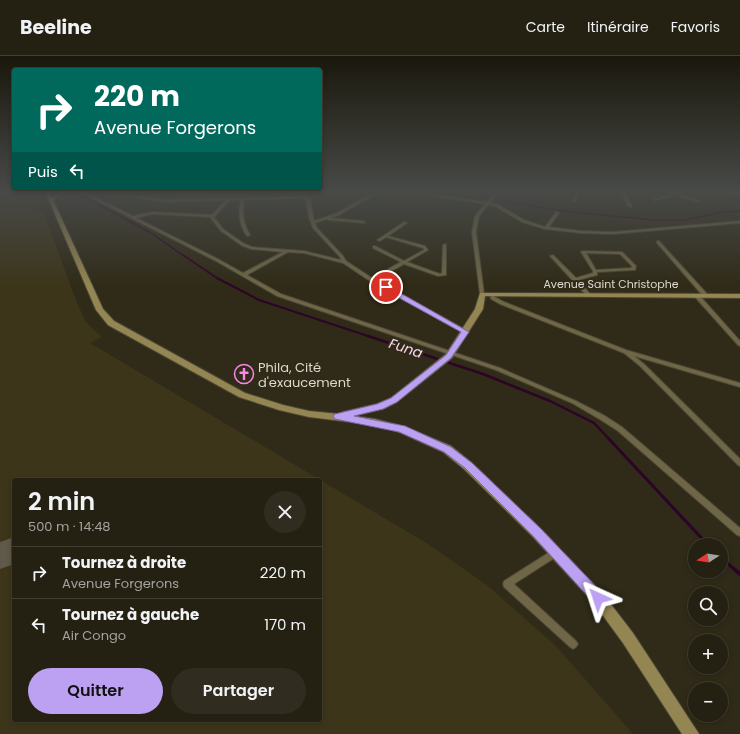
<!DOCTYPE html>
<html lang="fr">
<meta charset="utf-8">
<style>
:root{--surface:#242012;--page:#302d20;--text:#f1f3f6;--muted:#a3a39f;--line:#413e32;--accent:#bca0f2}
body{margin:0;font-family:Poppins,sans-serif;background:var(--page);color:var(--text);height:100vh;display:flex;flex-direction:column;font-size:15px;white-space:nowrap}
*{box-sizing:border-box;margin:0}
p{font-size:13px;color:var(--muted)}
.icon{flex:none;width:22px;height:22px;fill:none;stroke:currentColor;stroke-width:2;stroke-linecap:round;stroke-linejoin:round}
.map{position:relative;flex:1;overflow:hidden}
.sheet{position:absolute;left:12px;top:422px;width:310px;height:244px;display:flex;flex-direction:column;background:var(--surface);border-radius:4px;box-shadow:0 2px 6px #0003,0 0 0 1px var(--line)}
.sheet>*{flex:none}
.banner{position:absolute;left:12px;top:12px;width:310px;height:122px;border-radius:4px;box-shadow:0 2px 6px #0003,0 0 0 1px var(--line);background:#00695c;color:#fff;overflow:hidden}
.needle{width:26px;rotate:258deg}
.buttons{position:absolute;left:688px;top:482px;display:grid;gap:8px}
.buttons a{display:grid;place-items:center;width:40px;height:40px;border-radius:50%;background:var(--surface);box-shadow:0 2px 6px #0003,0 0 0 1px var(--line);font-size:20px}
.pin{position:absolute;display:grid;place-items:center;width:34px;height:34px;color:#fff;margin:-17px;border:2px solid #fff;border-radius:50%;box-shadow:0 1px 4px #0007}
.me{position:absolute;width:44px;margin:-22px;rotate:318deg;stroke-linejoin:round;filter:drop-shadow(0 0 3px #0008)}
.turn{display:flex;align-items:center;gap:14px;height:84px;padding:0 16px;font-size:18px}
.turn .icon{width:52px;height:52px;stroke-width:2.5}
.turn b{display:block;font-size:28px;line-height:34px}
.then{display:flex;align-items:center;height:38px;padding:0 16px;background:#0003;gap:8px;font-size:15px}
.round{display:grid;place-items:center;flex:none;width:42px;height:42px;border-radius:21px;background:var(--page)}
.overview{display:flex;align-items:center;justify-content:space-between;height:68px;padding:0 16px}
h1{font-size:24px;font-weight:600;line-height:30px}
.primary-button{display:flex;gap:8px;margin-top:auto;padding:8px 16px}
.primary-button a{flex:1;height:46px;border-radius:24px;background:var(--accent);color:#111;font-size:16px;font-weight:600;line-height:46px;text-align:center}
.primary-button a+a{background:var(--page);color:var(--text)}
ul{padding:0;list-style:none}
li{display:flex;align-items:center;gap:12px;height:52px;padding:0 16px;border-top:1px solid var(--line)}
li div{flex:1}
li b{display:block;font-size:15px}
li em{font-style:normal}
header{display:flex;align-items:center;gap:24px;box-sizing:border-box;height:56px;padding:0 20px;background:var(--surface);border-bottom:1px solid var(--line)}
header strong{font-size:19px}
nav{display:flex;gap:22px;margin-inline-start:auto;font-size:14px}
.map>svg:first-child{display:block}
</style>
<header>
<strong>Beeline</strong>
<nav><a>Carte</a><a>Itinéraire</a><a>Favoris</a></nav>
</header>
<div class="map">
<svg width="740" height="678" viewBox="0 0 740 678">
<rect width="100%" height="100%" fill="#302b18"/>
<path fill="#3c351a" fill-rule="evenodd" d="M0,135L40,136L44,146L35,155L43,154L77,247L86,266L102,281L90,287L428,488L488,530L556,590L633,678H0ZM14,424H320V664H14Z"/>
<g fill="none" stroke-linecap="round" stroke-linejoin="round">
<g stroke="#2d0327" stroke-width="1.5">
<polyline points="73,135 151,177 184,200"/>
<polyline points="459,135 485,141"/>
<polyline points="502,145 564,155 653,164 685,164 718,157 740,155"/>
</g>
<polyline stroke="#2d0327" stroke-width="2" points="183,199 217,222 259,244 371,281"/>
<polyline stroke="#2d0327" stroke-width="2.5" points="368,280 483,318 550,345 594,367 610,384"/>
<g stroke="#2d0327" stroke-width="3">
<polyline points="609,383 708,489"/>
<polyline points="721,501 735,514"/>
</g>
<polyline stroke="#2d0327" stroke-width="4" points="734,513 740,518"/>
<polygon fill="#5e5948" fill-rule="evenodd" points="14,481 14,508 0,513 0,486"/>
<defs>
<g id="street">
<polygon points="63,135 67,135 53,144 50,143"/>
<path d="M78,135H82L133,160L152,156L211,159L213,158L226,144L166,146L138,142L137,141L139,140L166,144L241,142L243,141L244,142L305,140L310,143L314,165L337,157L377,135H381L339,159L330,162L363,165L365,166L364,167L329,164L327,163L315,167L317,172L343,200L346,205L372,222L401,206L373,192V190H375L404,205L424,194L423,192L386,181L380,185L377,184L404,166L407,167L388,180L425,190L428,194L407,206L440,218L442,217L443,189L446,188V219L438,220L404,208L376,224L468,275L469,276L468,277H464L370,225L343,207L304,197L288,196L247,219L281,238L500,312L576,345L605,360L622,371L740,472V480L737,479L618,375L601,364L572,347L496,314L277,240L216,205ZM304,142L306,143L309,161L313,172L340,201L341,204L304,195L252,191L243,187L223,173L213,160H215L230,144H241C238,158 239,168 247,180H248L250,179C243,167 242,157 244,144ZM152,158L210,161L221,175L241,189L251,193L283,196L243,217L218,203L136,162Z"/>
<polygon points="170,135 234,135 232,136 172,136"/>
<polygon points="405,135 413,135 487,146 494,137 484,135 496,136 500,135 490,147 497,148 524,164 545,171 556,156 558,156 559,157 549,171 581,175 613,176 740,165 740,167 613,178 581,177 545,173 522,166 495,150 488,149 479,160 476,176 484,238 482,239 480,238 472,176 475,160 485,148"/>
<polygon points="577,135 581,135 575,146 573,146"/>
<polygon points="621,135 625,135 632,150 631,151 628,150"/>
<polygon points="665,135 670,135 701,145 699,146 676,139 654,145 654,143 673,138"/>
<polygon points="721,135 726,135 740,139 740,141"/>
<polygon points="657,185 659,185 708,239 708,241 704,241 657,187"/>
<path d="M582,195L622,196L636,210L635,214H633L597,216V219L578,224L591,239L589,240H587L550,200L553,199L576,222L593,217V215L581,196ZM586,197L620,198L632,210L631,212L596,214Z"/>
<polygon points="490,237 494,237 495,241 504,246 626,294 740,327 740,331 634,300 644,308 740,403 740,410 738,409 640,310 624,297 500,248 491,243 490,238"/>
<polygon points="695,239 699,239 740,285 740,290 738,289 695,241"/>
<polygon points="556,492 559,493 560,496 559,499 514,528 576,585 578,588 576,591 573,593 570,591 504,531 503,528 504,525"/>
</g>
<polygon id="secondary" points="45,135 49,135 103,253 114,265 245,337 283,349 309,355 339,358 343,356 377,348 391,342 446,298 475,253 480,237 740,238 740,242 485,240 483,253 452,302 397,346 383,353 353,360 375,363 405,371 451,390 472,407 541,473 603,538 633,577 699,678 682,678 623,587 593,546 533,481 464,413 443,396 399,376 375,369 309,361 279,354 239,341 108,269 96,254"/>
</defs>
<use href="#street" stroke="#4c4735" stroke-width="2"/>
<use href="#secondary" stroke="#4c4735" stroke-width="2"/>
<use href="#street" fill="#6e6647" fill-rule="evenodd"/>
<use href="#secondary" fill="#948653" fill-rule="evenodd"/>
</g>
<linearGradient id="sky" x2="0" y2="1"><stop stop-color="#1a180d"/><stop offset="0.59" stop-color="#484a48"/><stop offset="1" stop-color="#484a48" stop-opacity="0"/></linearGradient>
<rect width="740" height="230" fill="url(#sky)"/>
<polygon fill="#bca0f2" stroke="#7a689d" points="386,229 469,276 451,302 397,346 383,353 354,360 405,370 451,391 472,407 541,473 603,538 605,542 603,547 598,549 594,547 533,480 465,412 444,396 399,376 335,363 333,360 335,358 377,348 391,342 446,299 461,276 383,233 383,230"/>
<defs>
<symbol id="church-ring" viewBox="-11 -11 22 22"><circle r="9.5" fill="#302b18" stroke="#fb87e5" stroke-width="1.5"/><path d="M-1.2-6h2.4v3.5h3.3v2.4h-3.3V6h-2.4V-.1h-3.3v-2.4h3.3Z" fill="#fb87e5"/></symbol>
</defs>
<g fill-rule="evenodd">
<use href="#church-ring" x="233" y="307" width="22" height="22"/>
</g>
<g text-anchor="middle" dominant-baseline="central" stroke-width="4" stroke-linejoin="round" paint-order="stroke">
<g font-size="11" fill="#dcd9cd" stroke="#302b18">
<text x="611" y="228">Avenue Saint Christophe</text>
</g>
<g font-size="13" fill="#dcd9cd" stroke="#302b18" text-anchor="start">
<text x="258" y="311">Phila, Cité<tspan x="258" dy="15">d'exaucement</tspan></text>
</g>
<g font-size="14" font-style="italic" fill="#fad6f1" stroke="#302b18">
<text transform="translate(406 292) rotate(18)">Funa</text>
</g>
</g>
</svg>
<div class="buttons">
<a><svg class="needle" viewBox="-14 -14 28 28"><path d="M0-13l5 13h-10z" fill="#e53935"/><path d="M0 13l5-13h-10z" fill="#a3a39f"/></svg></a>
<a><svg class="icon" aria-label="search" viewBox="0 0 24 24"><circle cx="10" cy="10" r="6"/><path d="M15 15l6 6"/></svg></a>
<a>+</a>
<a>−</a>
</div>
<div class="pin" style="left:386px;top:231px;background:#d93025"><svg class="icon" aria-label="arrive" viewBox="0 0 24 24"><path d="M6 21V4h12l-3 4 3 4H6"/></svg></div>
<svg class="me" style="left:598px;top:542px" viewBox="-20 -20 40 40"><path d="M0-17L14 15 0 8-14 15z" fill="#bca0f2" stroke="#fff" stroke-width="4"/></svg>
<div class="banner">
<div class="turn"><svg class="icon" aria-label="right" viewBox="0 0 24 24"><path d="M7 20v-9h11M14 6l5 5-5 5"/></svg><div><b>220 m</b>Avenue Forgerons</div></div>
<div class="then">Puis<svg class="icon" aria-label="left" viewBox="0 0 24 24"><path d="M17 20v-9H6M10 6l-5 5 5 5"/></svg></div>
</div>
<section class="sheet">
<div class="overview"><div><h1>2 min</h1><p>500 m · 14:48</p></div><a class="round"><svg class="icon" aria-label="close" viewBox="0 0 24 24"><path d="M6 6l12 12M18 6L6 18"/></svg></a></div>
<ul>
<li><svg class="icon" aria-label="right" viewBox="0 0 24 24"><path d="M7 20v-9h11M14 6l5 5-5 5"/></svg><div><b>Tournez à droite</b><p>Avenue Forgerons</p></div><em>220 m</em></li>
<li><svg class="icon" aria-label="left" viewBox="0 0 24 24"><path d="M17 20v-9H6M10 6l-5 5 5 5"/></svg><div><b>Tournez à gauche</b><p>Air Congo</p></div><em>170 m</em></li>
</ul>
<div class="primary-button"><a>Quitter</a><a>Partager</a></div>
</section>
</div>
